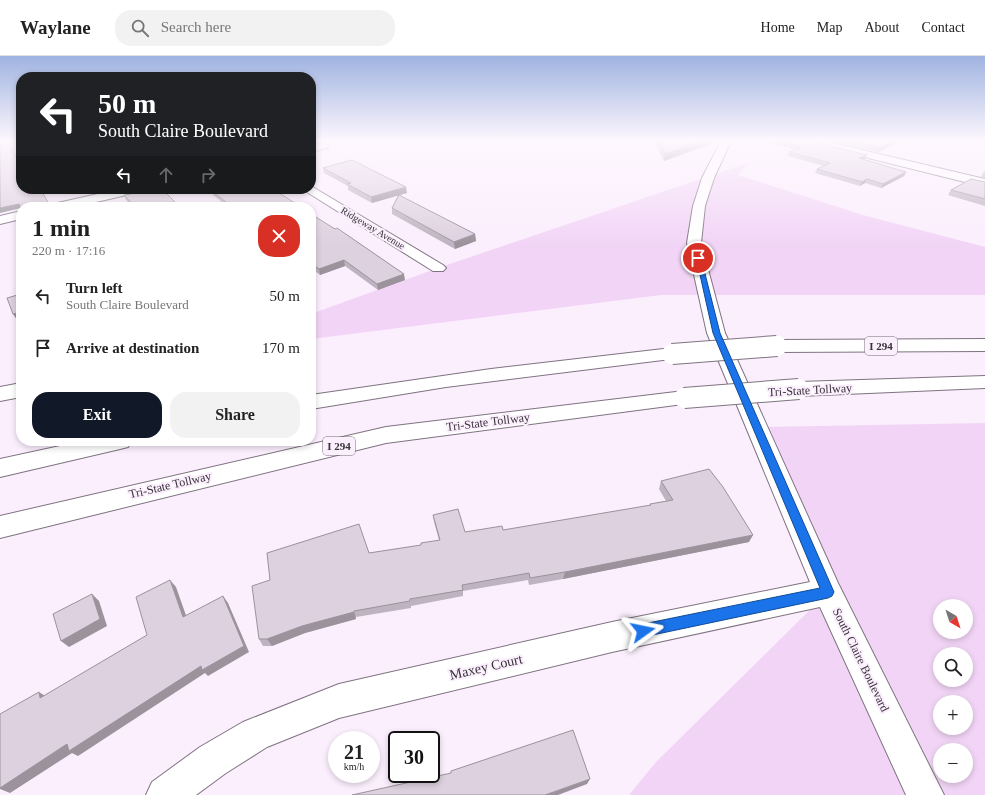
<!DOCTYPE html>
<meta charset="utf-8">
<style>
:root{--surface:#fff;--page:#f2f2f2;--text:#222;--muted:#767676;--line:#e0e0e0;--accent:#111827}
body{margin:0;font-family:"Times New Roman",serif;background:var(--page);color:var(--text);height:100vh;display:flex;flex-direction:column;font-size:15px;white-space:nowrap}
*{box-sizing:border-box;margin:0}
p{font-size:13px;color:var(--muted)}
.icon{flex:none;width:22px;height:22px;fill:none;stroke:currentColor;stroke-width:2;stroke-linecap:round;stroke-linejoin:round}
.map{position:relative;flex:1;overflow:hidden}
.side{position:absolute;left:16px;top:146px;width:300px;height:244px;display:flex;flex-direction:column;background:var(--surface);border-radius:16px;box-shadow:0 2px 6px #0003}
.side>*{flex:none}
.top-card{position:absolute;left:16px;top:16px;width:300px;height:122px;border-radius:16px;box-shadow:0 2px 6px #0003;background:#202124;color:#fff;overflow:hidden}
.needle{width:26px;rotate:141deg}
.fabs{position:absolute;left:933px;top:543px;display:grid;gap:8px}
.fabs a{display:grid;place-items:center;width:40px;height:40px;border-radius:50%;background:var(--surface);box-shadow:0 2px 6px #0003;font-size:20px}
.speed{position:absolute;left:328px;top:675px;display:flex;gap:8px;font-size:20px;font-weight:700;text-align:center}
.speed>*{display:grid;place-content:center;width:52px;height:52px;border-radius:50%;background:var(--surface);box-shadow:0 2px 6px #0003;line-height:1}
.speed small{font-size:10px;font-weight:400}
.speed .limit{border:2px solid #111;border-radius:6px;background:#fff;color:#111}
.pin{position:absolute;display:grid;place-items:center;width:34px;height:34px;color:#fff;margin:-17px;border:2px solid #fff;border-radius:50%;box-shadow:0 1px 4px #0007}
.me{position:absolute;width:44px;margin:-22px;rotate:78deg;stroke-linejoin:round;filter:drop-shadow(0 0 3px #0008)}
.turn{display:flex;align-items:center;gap:14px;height:84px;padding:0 16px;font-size:18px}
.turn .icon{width:52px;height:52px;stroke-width:2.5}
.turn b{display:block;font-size:28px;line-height:34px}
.lanes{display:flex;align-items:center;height:38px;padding:0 16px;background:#0003;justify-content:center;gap:20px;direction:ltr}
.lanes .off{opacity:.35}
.round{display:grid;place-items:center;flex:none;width:42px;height:42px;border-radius:16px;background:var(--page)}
.summary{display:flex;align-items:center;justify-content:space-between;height:68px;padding:0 16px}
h1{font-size:24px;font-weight:600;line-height:30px}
.primary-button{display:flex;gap:8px;margin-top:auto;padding:8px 16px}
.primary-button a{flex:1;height:46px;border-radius:16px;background:var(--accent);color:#fff;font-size:16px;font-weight:600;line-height:46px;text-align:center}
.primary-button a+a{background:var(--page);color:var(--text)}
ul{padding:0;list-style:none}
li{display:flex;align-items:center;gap:12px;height:52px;padding:0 16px}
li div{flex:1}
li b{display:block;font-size:15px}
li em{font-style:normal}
header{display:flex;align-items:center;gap:24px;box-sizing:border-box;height:56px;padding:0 20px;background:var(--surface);border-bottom:1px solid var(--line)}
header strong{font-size:19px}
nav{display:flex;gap:22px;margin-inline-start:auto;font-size:14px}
.search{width:280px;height:36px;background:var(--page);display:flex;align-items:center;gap:10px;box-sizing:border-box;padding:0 14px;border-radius:16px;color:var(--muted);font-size:15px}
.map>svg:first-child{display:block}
</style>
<header>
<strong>Waylane</strong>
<div class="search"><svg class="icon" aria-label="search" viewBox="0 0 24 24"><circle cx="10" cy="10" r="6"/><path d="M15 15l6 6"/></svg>Search here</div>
<nav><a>Home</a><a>Map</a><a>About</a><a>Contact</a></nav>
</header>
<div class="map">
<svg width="985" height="739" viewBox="0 0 985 739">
<rect width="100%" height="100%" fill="#fbeefd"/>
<g fill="#f2d5f6" fill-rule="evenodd">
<polygon points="748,107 738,119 863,159 985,191 985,239 661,239 311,283 311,258 438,212"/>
<path d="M985,367V739H629L656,706L828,536L757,371ZM940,550H966V576H940ZM940,598H966V624H940ZM940,646H966V672H940ZM940,694H966V720H940Z"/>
</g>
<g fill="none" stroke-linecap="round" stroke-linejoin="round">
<defs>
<g id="minor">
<polygon points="721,85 731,85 714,122 705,150 701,187 725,277 838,527 944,739 906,739 820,551 612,596 339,662 267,691 226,717 196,739 146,739 152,726 200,691 243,666 339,628 612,566 810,526 707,277 687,187 693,150 702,122"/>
<polygon points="807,85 824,85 985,123 985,131 808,87"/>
<polygon points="323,87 328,90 327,92 311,96 311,90"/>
<polygon points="311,130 443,209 446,212 443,215 433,215 302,133 311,133"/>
<polygon points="120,133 142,133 140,136 74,151 52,151 53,148"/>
<polygon points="21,155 21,163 0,168 0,160"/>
<polygon points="21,327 21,341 0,345 0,331"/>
</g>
<g id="highway">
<polygon points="985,283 985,295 777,296 770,294 768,290 770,286 777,284"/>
<polygon points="672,292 679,294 681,298 679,302 446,331 311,353 311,339 491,313"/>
<polygon points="985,320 985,332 799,340 792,338 789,333 792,328 799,326"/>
<polygon points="684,335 691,337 694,342 691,347 386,387 0,482 0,460 386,371"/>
<polygon points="83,385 131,385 128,391 120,393 0,421 0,403"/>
</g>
</defs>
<use href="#minor" stroke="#7f7381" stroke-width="2"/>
<use href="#highway" stroke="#7f7381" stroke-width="2"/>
<use href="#minor" fill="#fff" fill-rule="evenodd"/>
<use href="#highway" fill="#fff" fill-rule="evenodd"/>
<defs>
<g id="highway-bridge">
<polyline points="672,298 777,290"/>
<polyline points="684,342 799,333"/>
</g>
</defs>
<use href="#highway-bridge" stroke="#7f7381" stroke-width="22" stroke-linecap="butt"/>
<use href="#highway-bridge" stroke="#fff" stroke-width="20"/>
</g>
<g fill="#beb3c0">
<polygon points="654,85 714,85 713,87 664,105"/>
<polygon points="763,85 810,85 865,103 863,104 906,116 904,120 881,132 865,127 860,130 815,117 817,113 824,110 788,100 789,96 796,94"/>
<polygon points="830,85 902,85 878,96"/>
<polygon points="323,112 407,137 399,139 475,178 476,185 455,193 392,158 392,152 398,139 372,147 348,134 348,130 324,117"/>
<polygon points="984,115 985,115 985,122 981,121"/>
<polygon points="985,126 985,150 948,139 951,134"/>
<polygon points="211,134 301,151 228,151 213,139"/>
<polygon points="128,135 179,151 133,151 126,144 124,139 130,138"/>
<polygon points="311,158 405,224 378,234 345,210 320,219 311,212"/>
<polygon points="661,425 749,486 563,523 529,529 528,524 463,535 463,540 411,550 411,552 356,561 356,563 305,577 272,590 263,590 259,583 270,524 369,497 421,489 439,484 434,466 433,459 465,476 503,474 649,450 650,448 666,445 659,433"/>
</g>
<g fill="#9b929c">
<polygon points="703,85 714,85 713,87 664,105 665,98"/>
<polygon points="896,85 902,85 878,96 880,92"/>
<polygon points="867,99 865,103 857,106 859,102"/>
<polygon points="906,116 904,120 881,132 883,128"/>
<polygon points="867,123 865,127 860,130 862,126"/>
<polygon points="406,131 407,137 372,147 371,141"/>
<polygon points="19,148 21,152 0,157 0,152"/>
<polygon points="177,148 179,151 174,151 173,149"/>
<polygon points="475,178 476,185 455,193 454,186"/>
<polygon points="344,204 345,210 320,219 319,213"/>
<polygon points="404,218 405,224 378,234 377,228"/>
<polygon points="21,256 21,263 17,264 13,258"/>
<polygon points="753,479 749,486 563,523 565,516"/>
<polygon points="170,524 176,531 189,568 183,561"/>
<polygon points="92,538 99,545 107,570 69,591 61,585"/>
<polygon points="223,540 228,547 249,596 208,620 205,617 78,700 72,697 10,737 0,733 0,732"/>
<polygon points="354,555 356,563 305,577 272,590 267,583 302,570"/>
<polygon points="39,636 48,642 40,642"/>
<polygon points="590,723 587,728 558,739 545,739"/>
</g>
<g fill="#ddd0df" stroke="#9b929c">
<polygon points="0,85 7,85 21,109 21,133 40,133 51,151 21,151 21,152 19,148 0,152"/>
<polygon points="659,85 703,85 665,98"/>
<polygon points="778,85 810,85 867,99 859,102 906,116 883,128 867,123 862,126 817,113 830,107 789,96 802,91"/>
<polygon points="848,85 896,85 880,92"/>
<polygon points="352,104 406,131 371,141 347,128 351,127 323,112"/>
<polygon points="971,123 985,126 985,143 951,134"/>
<polygon points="134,133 162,133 177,148 173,149 175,151 135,151 124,139 131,138 128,135"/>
<polygon points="215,133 273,133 301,151 232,151 211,134"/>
<polygon points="399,139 475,178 454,186 392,152"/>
<polygon points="311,158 335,173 337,172 404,218 377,228 344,204 319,213 311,207"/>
<polygon points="21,238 21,256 13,258 7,242"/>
<polygon points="709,413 723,431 753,479 565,516 530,522 529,517 462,529 463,534 410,543 410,545 354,555 354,556 302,570 267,583 259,583 252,530 270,524 267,497 359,468 369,497 421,489 421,487 440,484 433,459 458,453 465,476 502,470 503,474 651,449 650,448 673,444 661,425"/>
<polygon points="170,524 183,561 223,540 244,590 202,614 201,610 69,695 67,688 0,732 0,658 39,636 40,642 147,579 136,541"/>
<polygon points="92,538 100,563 61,585 53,558"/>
<polygon points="573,674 590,723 545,739 352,739 451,717 451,715"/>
</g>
<linearGradient id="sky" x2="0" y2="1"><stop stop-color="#9fb3e0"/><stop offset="0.45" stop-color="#fdf7fe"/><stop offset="1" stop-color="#fdf7fe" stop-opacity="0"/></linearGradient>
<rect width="985" height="188" fill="url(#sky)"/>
<polygon fill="#1a73e8" stroke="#114b97" points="696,201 701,202 720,277 834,536 832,540 828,542 643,581 638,579 637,575 638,570 643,568 820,532 713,277"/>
<g text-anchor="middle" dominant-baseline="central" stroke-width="4" stroke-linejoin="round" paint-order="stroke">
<g font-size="10" fill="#383339" stroke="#fbeefd">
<text transform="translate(373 172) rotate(31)">Ridgeway Avenue</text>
</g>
<g fill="#fbeefd" stroke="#726b74" stroke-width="1">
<rect x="865" y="281" width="32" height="18" rx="3"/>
<rect x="323" y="381" width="32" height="18" rx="3"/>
</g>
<g font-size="11" font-weight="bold" fill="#383339">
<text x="881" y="290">I 294</text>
<text x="339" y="390">I 294</text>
</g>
<g font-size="12" fill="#383339" stroke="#fbeefd">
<text transform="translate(810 334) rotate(-3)">Tri-State Tollway</text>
<text transform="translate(488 366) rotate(-7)">Tri-State Tollway</text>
<text transform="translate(170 429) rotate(-13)">Tri-State Tollway</text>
<text transform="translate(861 604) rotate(64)">South Claire Boulevard</text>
</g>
<g font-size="14" fill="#383339" stroke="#fbeefd">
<text transform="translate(486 611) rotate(-13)">Maxey Court</text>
</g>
</g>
</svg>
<div class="fabs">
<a><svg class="needle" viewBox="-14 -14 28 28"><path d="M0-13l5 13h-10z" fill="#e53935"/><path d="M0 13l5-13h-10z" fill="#767676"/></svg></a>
<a><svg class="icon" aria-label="search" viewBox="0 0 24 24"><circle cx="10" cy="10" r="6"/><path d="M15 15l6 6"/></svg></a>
<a>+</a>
<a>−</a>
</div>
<div class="speed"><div>21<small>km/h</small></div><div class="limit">30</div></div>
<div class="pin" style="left:698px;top:202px;background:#d93025"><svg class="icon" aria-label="arrive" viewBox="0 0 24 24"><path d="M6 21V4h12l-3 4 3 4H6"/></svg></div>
<svg class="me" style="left:643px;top:575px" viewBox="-20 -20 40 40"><path d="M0-17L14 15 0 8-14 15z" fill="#1a73e8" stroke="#fff" stroke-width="4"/></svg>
<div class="top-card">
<div class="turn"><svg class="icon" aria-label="left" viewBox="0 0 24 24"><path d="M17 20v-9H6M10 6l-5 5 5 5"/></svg><div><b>50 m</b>South Claire Boulevard</div></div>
<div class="lanes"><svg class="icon" aria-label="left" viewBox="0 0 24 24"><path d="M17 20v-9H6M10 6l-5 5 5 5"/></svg><svg class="icon off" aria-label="ahead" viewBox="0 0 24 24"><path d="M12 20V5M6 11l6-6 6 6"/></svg><svg class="icon off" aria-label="right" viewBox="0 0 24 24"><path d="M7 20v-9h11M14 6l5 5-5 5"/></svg></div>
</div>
<section class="side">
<div class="summary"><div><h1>1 min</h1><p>220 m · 17:16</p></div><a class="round" style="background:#d93025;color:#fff"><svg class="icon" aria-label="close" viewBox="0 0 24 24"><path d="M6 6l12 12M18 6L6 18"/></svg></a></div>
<ul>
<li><svg class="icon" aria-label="left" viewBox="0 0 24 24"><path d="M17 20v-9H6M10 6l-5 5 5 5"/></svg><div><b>Turn left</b><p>South Claire Boulevard</p></div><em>50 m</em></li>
<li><svg class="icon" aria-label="arrive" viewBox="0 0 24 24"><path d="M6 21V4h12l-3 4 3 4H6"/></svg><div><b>Arrive at destination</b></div><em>170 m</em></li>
</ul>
<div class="primary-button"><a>Exit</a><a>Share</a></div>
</section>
</div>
